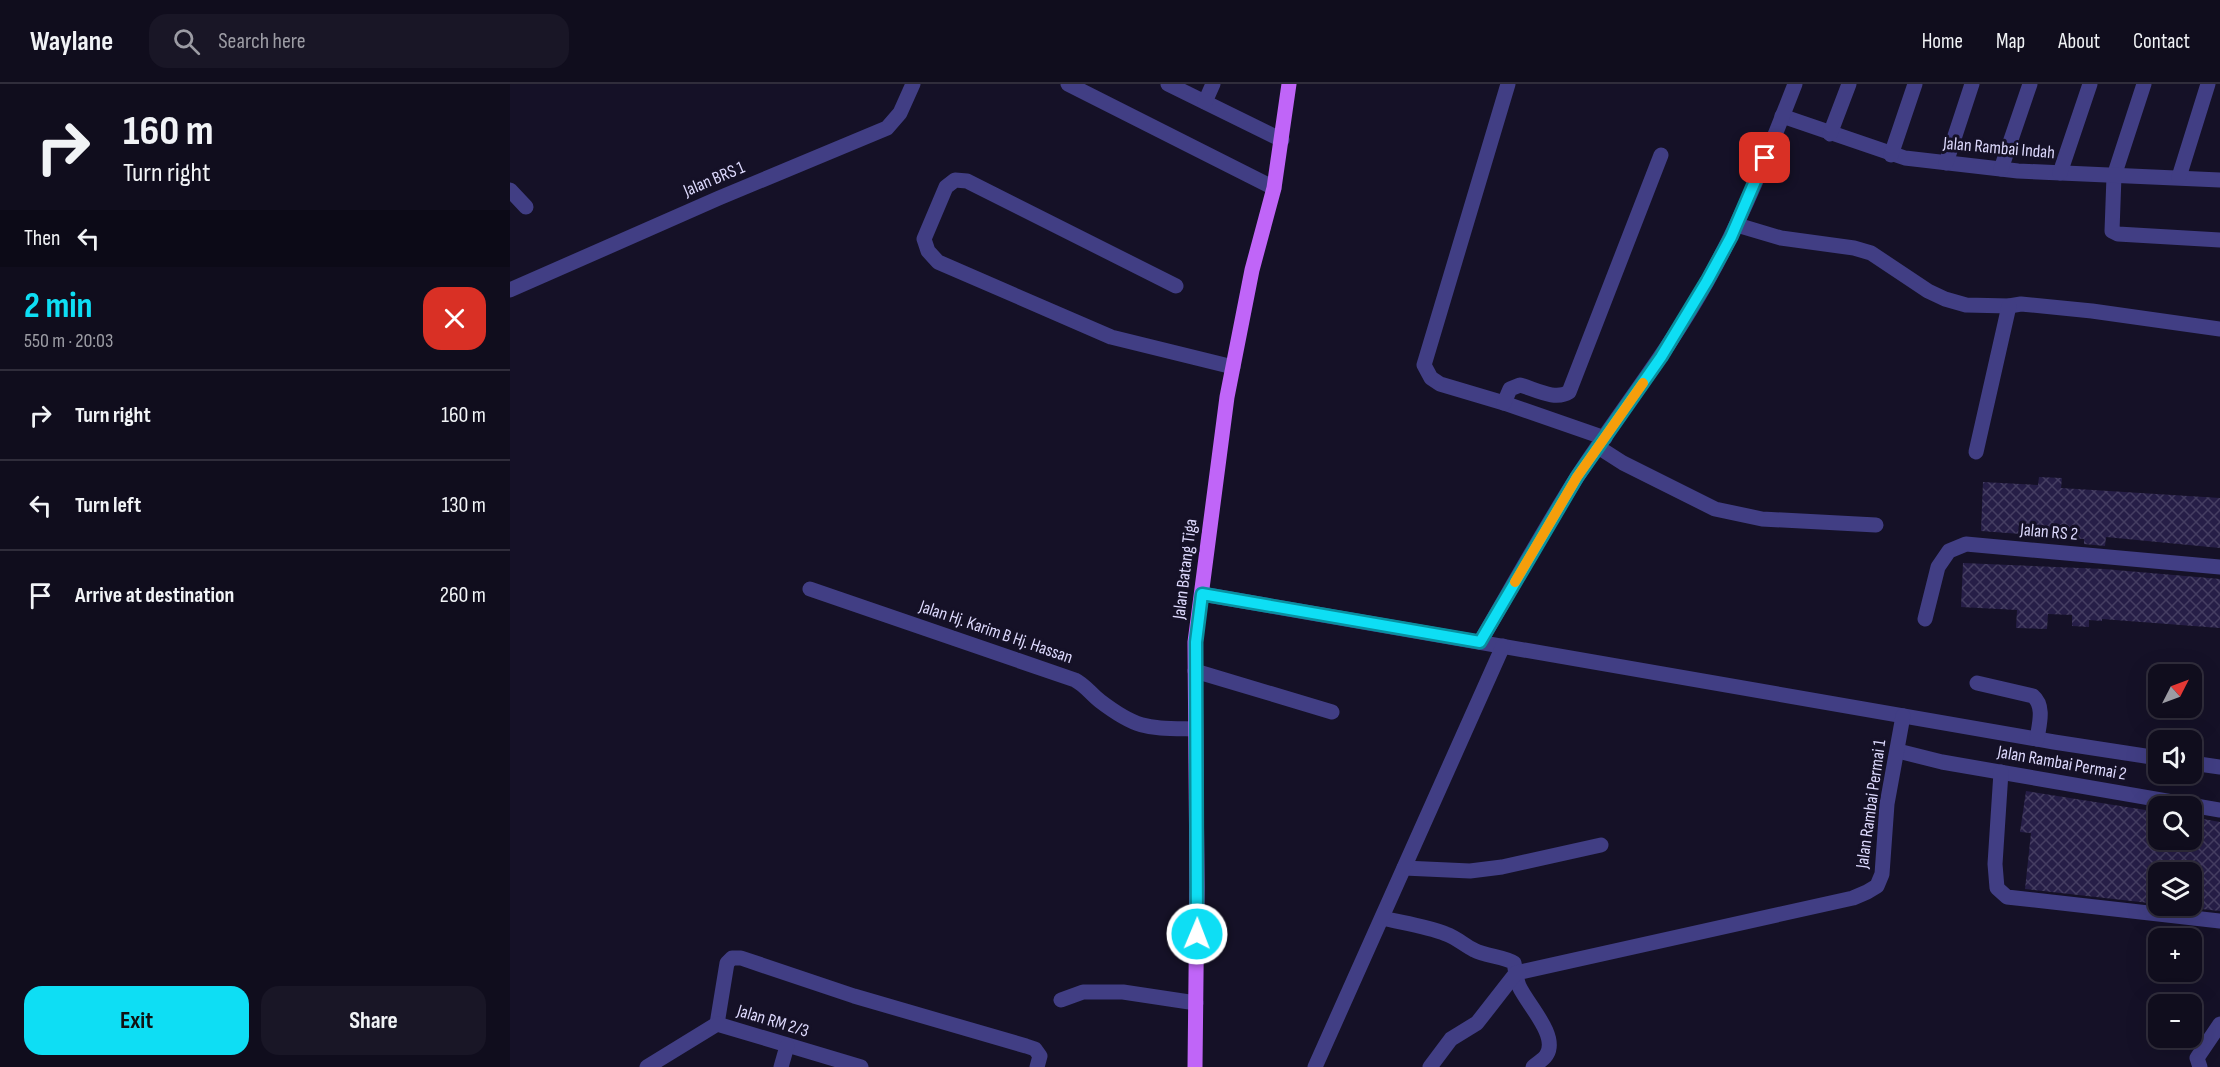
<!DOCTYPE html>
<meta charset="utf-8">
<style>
:root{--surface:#100d1d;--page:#191626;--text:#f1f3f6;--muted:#9c9ca4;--line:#302d3b;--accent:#0edef4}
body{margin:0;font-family:"Sofia Sans Condensed",sans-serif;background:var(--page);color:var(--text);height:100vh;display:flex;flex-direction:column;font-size:22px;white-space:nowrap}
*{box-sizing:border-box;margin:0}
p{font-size:20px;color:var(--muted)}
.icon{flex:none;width:33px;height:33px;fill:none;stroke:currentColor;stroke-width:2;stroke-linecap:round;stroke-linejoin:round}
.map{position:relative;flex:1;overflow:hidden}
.panel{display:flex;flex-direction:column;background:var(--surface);width:510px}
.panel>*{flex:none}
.top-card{background:#100d1d;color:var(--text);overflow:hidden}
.needle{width:39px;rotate:48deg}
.controls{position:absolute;left:1638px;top:580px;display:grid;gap:12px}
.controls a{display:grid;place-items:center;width:54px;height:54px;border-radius:12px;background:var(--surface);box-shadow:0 6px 24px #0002,0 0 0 2px var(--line);font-size:30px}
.pin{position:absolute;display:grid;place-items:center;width:51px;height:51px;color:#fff;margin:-26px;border-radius:12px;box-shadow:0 3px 9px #0006}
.me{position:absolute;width:66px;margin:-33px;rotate:1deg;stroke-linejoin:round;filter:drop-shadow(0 0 4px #0008)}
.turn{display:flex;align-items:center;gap:21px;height:126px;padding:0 24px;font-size:27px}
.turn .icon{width:78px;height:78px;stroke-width:2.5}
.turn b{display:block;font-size:42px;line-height:51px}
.then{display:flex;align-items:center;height:57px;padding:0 24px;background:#0003;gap:12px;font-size:22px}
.round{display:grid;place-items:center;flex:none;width:63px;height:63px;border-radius:18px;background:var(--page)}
.overview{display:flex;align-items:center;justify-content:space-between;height:102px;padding:0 24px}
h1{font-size:36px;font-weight:700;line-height:45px;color:var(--accent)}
.primary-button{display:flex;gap:12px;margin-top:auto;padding:12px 24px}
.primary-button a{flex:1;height:69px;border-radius:18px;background:var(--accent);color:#111;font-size:24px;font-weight:700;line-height:69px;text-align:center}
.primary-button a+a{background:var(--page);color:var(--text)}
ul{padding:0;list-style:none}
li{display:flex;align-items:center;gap:18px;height:90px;padding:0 24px;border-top:2px solid var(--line)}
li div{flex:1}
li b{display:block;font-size:22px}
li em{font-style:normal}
header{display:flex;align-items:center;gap:36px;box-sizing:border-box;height:84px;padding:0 30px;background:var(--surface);border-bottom:2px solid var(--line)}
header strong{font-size:28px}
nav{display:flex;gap:33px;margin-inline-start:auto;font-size:21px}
.search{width:420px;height:54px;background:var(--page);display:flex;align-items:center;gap:15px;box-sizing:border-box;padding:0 21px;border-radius:18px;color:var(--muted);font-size:22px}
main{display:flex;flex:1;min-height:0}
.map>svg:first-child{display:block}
</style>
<header>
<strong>Waylane</strong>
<div class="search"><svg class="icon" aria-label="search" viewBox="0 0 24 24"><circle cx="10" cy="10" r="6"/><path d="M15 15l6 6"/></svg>Search here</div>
<nav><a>Home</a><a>Map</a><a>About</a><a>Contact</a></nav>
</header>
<main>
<section class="panel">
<div class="top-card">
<div class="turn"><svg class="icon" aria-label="right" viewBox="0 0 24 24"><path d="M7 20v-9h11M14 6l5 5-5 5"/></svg><div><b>160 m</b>Turn right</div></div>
<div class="then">Then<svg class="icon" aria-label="left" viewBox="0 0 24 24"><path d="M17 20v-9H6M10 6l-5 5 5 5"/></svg></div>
</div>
<div class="overview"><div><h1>2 min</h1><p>550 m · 20:03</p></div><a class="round" style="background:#d93025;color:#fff"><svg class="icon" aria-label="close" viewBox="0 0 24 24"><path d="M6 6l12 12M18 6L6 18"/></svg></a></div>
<ul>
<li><svg class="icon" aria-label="right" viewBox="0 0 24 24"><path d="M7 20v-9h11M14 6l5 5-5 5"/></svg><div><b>Turn right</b></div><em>160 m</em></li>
<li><svg class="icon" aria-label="left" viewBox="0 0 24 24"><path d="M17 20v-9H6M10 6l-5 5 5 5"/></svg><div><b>Turn left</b></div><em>130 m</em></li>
<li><svg class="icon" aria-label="arrive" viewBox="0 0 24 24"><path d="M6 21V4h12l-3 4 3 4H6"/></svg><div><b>Arrive at destination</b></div><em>260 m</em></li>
</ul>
<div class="primary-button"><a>Exit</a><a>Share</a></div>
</section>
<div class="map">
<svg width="1710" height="983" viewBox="0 0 1710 983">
<defs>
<pattern id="building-cross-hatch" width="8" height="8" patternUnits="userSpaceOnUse" patternTransform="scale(1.5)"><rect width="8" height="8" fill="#261e47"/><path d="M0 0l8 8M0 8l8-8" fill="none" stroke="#453e62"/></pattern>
</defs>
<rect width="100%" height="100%" fill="#151127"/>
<g fill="url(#building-cross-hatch)">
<polygon points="1529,393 1552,394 1551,404 1710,414 1710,464 1596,453 1595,462 1574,460 1574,455 1471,447 1473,398 1528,401"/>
<polygon points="1453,479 1594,485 1710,495 1710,544 1592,535 1592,537 1579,536 1579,543 1562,542 1562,531 1538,530 1537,545 1506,544 1507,526 1451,523"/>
<polygon points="1516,707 1648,728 1648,756 1682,756 1682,733 1710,738 1710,827 1682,824 1682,789 1648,789 1648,820 1515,805 1521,749 1510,748"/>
</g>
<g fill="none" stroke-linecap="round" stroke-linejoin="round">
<g stroke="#413e84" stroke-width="15">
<polyline points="558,0 764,104"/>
<polyline points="658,0 772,56"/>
<polyline points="998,0 914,281 921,294 930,300 994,319 1095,354"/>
<polyline points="1634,0 1604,92 1602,147 1608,150 1710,156"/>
<polyline points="695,18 703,0"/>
<polyline points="1272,32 1395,74 1508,87 1710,96"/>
<polyline points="1320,50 1339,0"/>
<polyline points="1381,71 1405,0"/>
<polyline points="1436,79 1462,0"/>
<polyline points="1491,85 1520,0"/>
<polyline points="1550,89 1580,0"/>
<polyline points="1669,93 1698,0"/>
<polyline points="0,106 16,123"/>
<polyline points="1227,141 1271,154 1344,164 1361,169 1418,207 1435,215 1456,221 1499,222 1511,220 1582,227 1710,245"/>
<polyline points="666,202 457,97 445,96 436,103 414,155 418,167 428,178 601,253 723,283"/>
<polyline points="0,206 209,114 377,44 390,29 403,0"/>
<path d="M994,319L1000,305L1010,301C1025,305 1045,317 1059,308L1151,71"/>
<polyline points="1088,363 1113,379 1205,425 1252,435 1366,441"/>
<polyline points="1466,368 1499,222"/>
<path d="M300,505L565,596C575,601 581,610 590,617C628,646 638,644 685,645"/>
<polyline points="692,510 1544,658 1648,674"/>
<polyline points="1415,535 1428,483 1439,467 1456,460 1710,483"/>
<path d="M970,558C1002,503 1033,447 1067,393C1110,327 1160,265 1198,196C1233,133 1259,67 1285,0"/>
<polyline points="685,587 822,628"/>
<path d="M1467,599L1523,612C1535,622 1529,641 1527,655"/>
<polyline points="1388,667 1432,678 1710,726"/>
<polyline points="1682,679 1710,683"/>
<polyline points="1491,688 1485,780 1487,804 1497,813 1710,837"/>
<polyline points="894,784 960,787 992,783 1091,761"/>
<path d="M872,834C893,839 916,842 936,850C947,854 954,861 964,866C975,872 996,873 1004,879C1006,887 1006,895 1009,902C1017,920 1048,951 1037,970C1035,975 1027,979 1023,983"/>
<polyline points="551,916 573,908 613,908 686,919"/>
<polyline points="207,940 217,879 222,874 231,874 344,912 516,962 525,965 530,972 527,983"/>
<polyline points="137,983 207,940 351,983"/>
<polyline points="271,983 277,962"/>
<polyline points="805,983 993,562"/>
<polyline points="920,983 941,955 967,939 1006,889 1343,814 1357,808 1367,802 1372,790 1377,720 1393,632"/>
<polyline points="1690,983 1687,974 1710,940"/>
</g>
<polyline stroke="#c065f8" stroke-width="15" points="685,983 687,803 685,558 717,313 742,186 764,104 779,0"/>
</g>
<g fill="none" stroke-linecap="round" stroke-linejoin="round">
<defs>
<polyline id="route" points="687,850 686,558 692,510 970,558 1067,393 1151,273 1197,197 1221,153 1255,74"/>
</defs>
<use href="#route" stroke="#09909f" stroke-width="15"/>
<use href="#route" stroke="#0edef4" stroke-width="10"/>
<polyline stroke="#f59e0b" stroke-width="10" points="1005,498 1067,393 1133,299"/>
</g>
<g text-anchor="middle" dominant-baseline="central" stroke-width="6" stroke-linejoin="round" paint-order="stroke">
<g font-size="18" fill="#ddd9fd" stroke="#151127">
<text transform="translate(1489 64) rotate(5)">Jalan Rambai Indah</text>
<text transform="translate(204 95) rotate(-23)">Jalan BRS 1</text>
<text transform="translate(1539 448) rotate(5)">Jalan RS 2</text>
<text transform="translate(675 485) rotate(-83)">Jalan Batang Tiga</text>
<text transform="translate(486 548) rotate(19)">Jalan Hj. Karim B Hj. Hassan</text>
<text transform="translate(1552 679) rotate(10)">Jalan Rambai Permai 2</text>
<text transform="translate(1361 720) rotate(-82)">Jalan Rambai Permai 1</text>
<text transform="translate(263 937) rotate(17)">Jalan RM 2/3</text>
</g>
</g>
</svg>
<div class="controls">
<a><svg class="needle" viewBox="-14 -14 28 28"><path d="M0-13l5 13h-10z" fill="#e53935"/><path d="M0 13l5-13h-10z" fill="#9c9ca4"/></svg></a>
<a><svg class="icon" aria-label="sound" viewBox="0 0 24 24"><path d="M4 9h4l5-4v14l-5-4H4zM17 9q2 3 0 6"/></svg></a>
<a><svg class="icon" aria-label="search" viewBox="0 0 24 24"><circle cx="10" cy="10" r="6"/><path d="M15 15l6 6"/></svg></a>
<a><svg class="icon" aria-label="layers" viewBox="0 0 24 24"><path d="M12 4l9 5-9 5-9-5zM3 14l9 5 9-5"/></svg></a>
<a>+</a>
<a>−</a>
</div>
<div class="pin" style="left:1255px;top:74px;background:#d93025"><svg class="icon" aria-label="arrive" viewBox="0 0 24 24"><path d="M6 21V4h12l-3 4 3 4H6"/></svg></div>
<svg class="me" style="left:687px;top:850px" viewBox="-20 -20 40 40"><circle r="17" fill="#0edef4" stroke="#fff" stroke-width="3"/><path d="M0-11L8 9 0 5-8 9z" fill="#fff"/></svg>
</div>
</main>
